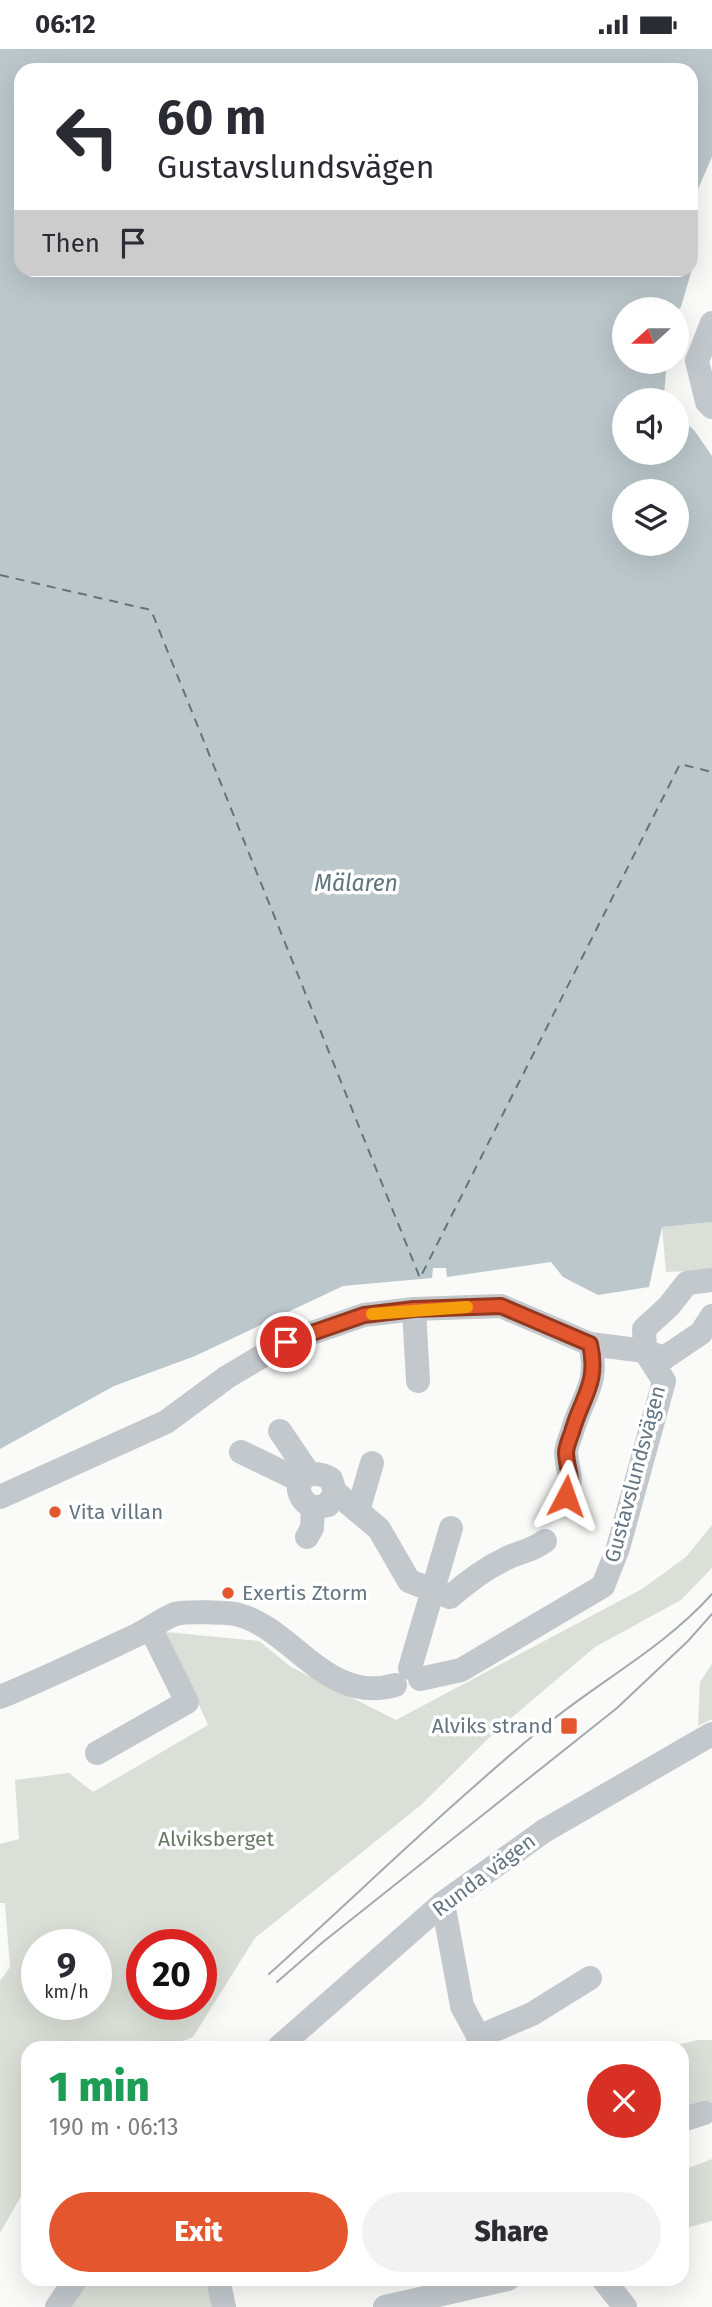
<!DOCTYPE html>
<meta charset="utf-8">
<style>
:root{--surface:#fff;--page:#f2f2f3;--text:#2b2b33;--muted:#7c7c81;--accent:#e4572e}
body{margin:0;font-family:"Fira Sans",sans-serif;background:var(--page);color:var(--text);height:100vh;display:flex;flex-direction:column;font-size:26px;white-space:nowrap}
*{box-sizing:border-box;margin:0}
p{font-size:23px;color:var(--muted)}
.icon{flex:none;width:38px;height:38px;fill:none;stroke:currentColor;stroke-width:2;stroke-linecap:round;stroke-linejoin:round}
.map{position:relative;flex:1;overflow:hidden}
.details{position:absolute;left:21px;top:1992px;width:668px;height:245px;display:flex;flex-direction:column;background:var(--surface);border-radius:21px;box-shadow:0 7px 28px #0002}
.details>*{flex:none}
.hud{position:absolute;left:14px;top:14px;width:684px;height:214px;border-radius:21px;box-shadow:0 7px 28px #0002;background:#fff;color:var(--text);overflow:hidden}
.needle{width:46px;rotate:249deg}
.controls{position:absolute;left:612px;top:248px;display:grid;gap:14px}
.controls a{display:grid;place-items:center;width:77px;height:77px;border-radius:50%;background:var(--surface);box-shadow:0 7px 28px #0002;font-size:35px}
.speed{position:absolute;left:21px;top:1880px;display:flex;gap:14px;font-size:35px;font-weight:700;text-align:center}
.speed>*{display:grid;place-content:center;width:91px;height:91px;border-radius:50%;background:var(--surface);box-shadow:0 7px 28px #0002;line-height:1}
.speed small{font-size:18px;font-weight:400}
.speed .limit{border:10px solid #d22;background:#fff;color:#111}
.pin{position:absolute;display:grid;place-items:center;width:60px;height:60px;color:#fff;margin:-30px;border:4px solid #fff;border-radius:50%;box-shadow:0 2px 7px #0007}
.me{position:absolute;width:77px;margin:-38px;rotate:4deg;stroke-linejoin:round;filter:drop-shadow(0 0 5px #0008)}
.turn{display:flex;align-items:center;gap:24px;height:147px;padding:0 28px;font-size:32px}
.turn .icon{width:91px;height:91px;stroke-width:2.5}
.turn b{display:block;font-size:49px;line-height:60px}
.then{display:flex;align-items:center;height:66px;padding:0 28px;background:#0003;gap:14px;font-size:26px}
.round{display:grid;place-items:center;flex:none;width:74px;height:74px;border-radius:37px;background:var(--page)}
.overview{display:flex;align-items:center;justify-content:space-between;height:119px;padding:0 28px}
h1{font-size:42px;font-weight:800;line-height:52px;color:#1e9e55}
.button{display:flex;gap:14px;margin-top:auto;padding:14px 28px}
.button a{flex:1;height:80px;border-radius:42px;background:var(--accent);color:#fff;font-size:28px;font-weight:800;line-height:80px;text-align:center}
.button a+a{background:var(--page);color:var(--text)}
.status{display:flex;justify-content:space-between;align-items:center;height:49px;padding:0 35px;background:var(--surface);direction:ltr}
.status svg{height:19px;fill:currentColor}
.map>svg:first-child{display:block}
</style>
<div class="status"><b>06:12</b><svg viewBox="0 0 49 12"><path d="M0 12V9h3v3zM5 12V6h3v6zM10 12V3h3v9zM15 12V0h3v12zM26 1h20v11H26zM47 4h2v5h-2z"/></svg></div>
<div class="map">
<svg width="712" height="2258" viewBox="0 0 712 2258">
<rect width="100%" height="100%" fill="#fafaf8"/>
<g fill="#dadfd7" fill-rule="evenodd">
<polygon points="712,1173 712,1221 666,1223 662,1178"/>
<path d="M712,1476V1519L681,1551L595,1598L496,1682L421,1756L255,1889L193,1988L169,1998H28V2135L0,2184V1932L10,1918L5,1854H0V1795L19,1790L15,1731L69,1724L93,1743L208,1676L166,1583L259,1592L291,1618L396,1671L642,1540L686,1508ZM37,1895H96V1955H37ZM142,1895H201V1955H142Z"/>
<polygon points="712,1615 712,1670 698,1677 700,1633"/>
<polygon points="698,1991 712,1991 712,2071 683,2068 682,1998 668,1998"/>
<polygon points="712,2110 712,2172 683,2180 683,2121"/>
<polygon points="89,2230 208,2230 214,2258 70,2258"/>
</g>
<path fill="#bbc7cb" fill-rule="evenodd" d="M0,0H712V108L691,156V21H21V220H691V216L692,220L681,258L677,262L625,261V313H667L664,345L667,352H625V404H677V366L694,381L712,407V1173L662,1178L649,1238L598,1246L563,1228L551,1213L447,1228L446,1219H433L432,1229L343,1237L195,1307L114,1337L0,1400ZM625,443H677V495H625Z"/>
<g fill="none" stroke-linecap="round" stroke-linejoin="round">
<polyline stroke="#60757c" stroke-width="2" stroke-dasharray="9 7" stroke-linecap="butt" points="0,526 151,561 420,1229 680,715 712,723"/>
<g stroke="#c3c8cc" stroke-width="24">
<polyline points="712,274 697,312 707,353 712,358"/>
<polyline points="712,1231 687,1234 669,1257 644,1280 645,1302 664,1309 701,1284 712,1267"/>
<polyline points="414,1260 418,1332"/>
<polyline points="280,1382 309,1425"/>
<polyline points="241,1403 301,1432"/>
<path d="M335,1443L328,1456L313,1459C285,1443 303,1413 331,1430L335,1443L379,1480L409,1532L450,1548C467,1533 484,1520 505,1510C519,1503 532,1502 545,1492"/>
<path d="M566,1447C574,1423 567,1425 566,1404C566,1398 570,1389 572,1383C582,1347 600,1335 590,1295"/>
<polyline points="0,1448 166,1373 227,1328 286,1293 364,1266 414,1260 501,1257 590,1295 645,1302 664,1332 618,1499 603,1537 461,1621 420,1630"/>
<polyline points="358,1462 372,1414"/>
<polyline points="307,1488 312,1479 313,1459"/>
<polyline points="410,1619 451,1479"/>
<path d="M0,1648C46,1629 92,1607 137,1586C150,1580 162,1570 175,1565C184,1562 230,1563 239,1566C292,1580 328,1656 395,1636"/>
<polyline points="97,1704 187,1653 151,1580"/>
<polyline points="443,1854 462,1957 484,1998"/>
<polyline points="478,1988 532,1965 590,1929"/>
<polyline points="279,1998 443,1854 544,1782 712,1685"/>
<polyline points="682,2071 704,2064"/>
<polyline points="218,2230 224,2258"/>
<polyline points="603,2230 625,2258"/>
<polyline points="57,2258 76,2230"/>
<polyline points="385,2258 508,2230"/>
</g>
<g stroke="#a2aab0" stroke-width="2">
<path d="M269,1925C360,1843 447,1758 541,1680C596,1634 664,1599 712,1545"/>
<polyline points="277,1933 323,1893 617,1659 688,1592 712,1565"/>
</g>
</g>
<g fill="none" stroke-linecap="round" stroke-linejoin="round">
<defs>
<path id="route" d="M286,1293L364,1266L414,1260L501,1257L590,1295C599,1335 582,1347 572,1383C570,1389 566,1398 566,1404C567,1425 574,1423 566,1447"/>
</defs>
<use href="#route" stroke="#94391e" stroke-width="18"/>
<use href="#route" stroke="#e4572e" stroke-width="12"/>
<polyline stroke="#f59e0b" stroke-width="12" points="372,1265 467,1258"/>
</g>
<g fill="#e4572e" stroke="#fff" stroke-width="2.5">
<circle cx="55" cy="1463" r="7"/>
<circle cx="228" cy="1544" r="7"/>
<rect x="560" y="1668" width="18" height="18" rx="3.5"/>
</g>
<g text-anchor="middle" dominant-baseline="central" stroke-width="7" stroke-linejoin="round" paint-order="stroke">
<g font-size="21" fill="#657683" stroke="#fff">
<text transform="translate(635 1425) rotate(-75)">Gustavslundsvägen</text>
<text transform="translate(484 1826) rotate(-37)">Runda vägen</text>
</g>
<g font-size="21" fill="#657683" stroke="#fff" text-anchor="start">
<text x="69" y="1463">Vita villan</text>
<text x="242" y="1544">Exertis Ztorm</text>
<text x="553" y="1677" text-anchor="end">Alviks strand</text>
</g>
<g font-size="21" fill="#687a64" stroke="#fff">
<text x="216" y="1790">Alviksberget</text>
</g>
<g font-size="23" font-style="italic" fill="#60757c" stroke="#fff">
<text x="356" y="834">Mälaren</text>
</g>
</g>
</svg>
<div class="controls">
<a><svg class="needle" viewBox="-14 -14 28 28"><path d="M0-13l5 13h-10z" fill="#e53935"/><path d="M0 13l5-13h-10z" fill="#7c7c81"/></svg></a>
<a><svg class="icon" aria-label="sound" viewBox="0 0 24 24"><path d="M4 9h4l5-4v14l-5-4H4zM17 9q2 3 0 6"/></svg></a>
<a><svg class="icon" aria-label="layers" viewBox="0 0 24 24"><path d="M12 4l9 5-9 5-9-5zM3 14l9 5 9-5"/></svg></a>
</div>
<div class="speed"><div>9<small>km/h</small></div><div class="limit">20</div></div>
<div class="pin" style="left:286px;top:1293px;background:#d93025"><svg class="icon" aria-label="arrive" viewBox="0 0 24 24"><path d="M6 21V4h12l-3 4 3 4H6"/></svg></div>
<svg class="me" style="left:566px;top:1447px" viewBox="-20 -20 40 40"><path d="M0-17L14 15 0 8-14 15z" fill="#e4572e" stroke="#fff" stroke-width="4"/></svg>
<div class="hud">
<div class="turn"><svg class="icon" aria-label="left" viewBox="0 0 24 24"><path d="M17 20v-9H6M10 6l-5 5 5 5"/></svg><div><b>60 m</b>Gustavslundsvägen</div></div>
<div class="then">Then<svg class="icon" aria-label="arrive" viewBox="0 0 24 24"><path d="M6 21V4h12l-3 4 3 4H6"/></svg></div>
</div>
<section class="details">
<div class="overview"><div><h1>1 min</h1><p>190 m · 06:13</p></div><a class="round" style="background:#d93025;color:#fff"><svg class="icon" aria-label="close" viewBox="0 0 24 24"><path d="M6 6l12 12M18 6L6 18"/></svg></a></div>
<div class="button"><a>Exit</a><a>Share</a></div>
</section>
</div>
